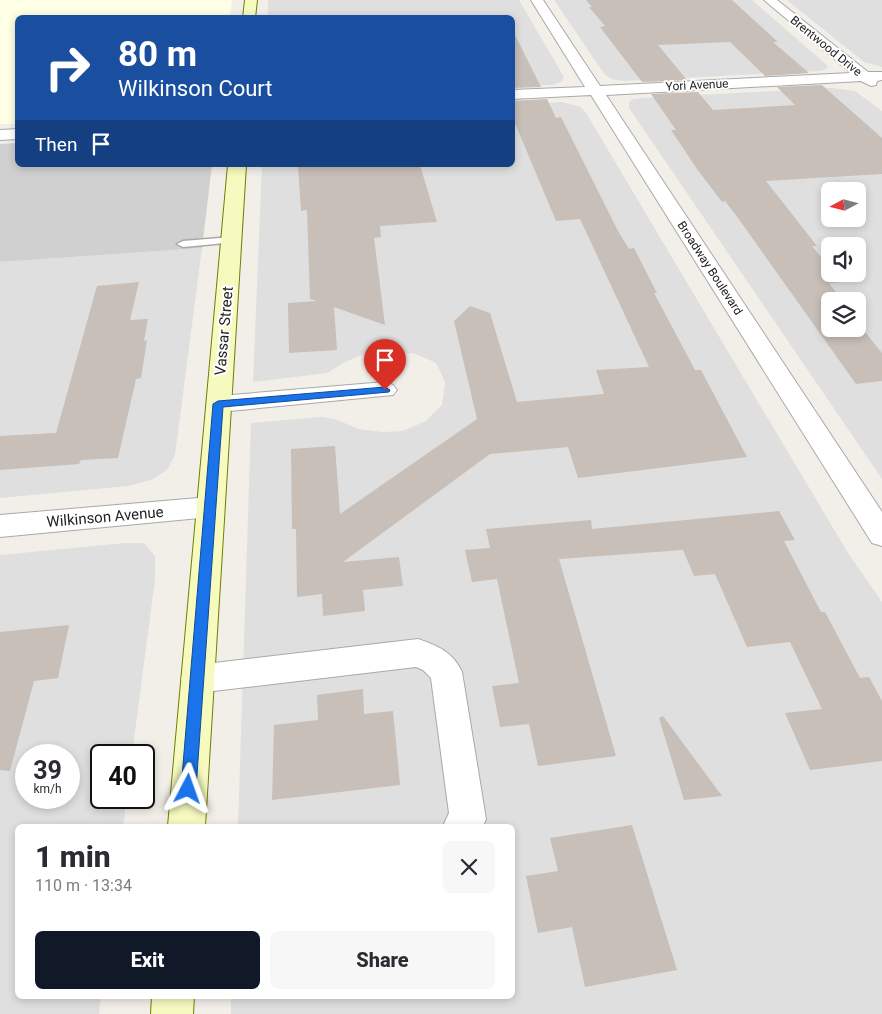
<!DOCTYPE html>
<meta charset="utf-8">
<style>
:root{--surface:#fff;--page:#f7f7f7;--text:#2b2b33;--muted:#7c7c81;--accent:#111827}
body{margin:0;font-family:Roboto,sans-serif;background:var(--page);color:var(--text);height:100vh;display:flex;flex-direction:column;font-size:19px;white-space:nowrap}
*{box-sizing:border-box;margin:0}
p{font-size:16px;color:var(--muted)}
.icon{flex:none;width:28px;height:28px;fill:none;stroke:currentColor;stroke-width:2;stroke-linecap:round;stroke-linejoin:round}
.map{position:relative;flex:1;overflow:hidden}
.details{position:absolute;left:15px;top:824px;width:500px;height:175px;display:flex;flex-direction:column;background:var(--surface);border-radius:8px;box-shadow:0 2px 8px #0003}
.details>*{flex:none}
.guide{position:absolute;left:15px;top:15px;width:500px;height:152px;border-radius:8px;box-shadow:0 2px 8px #0003;background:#1a4fa0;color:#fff;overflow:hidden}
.needle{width:32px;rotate:263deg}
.fabs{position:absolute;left:821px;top:182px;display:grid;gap:10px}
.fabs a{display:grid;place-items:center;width:45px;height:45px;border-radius:8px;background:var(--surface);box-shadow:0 2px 8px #0003;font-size:25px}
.speed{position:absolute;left:15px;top:744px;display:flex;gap:10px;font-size:25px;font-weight:700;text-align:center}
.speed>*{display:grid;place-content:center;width:65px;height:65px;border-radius:50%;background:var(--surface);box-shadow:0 2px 8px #0003;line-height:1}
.speed small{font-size:12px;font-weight:400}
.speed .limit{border:2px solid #111;border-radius:8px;background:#fff;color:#111}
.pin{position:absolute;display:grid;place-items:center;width:42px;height:42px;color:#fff;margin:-51px -21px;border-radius:50% 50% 50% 0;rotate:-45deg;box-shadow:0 0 5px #0007}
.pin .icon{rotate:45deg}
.me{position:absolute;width:55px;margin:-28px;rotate:4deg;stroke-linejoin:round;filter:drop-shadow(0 0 4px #0008)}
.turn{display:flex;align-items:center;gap:18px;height:105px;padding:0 20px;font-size:22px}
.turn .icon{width:65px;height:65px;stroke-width:2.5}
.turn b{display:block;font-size:35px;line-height:42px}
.then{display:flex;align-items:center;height:48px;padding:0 20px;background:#0003;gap:10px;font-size:19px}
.round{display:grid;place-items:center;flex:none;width:52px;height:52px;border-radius:8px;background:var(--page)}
.headline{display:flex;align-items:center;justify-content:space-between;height:85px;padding:0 20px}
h1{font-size:30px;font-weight:800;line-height:38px}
.button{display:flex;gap:10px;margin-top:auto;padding:10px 20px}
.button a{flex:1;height:58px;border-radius:8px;background:var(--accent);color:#fff;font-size:20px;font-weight:800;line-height:58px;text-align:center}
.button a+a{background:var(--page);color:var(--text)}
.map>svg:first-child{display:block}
</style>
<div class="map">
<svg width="882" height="1014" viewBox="0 0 882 1014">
<rect width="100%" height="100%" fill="#f2efe9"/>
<g fill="#e0dfdf" fill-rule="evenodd">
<polygon points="268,0 519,0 564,77 561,82 552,85 513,86 512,18 268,18"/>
<polygon points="554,0 752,0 828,66 826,69 819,71 624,81 612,79 605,75"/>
<polygon points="787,0 882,0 882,67 864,62"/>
<path d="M832,88L855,91L882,111V479L629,108V102L633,99L643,98ZM830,191H858V219H830ZM830,246H858V274H830ZM830,301H858V329H830Z"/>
<polygon points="562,102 581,107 586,113 848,553 882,602 882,1014 231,1014 231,996 512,996 512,826 238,826 251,423 321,417 335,419 359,429 383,432 403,431 426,421 442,405 445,382 436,363 416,354 391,351 369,352 345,362 327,373 253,382 262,165 512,165 513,105"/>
<polygon points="202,248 175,455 167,470 151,480 128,486 0,498 0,262"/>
<path d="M125,543H144L155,556V579L132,755H101V798H127L123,826H18V996H101L99,1014H0V555ZM26,755H69V798H26Z"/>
</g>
<polygon fill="#ffffe5" points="0,0 232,0 230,17 18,18 17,124 0,124"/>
<polygon fill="#d0d0d0" points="17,143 18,165 212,165 202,248 0,262 0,144"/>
<g fill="#c7bfb8">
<polygon points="586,0 732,0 778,42 773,42 809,73 765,76 730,42 658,45 687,80 642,82 600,27 605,26 589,7 592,7"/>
<polygon points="512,29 541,87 512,88"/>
<polygon points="822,85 882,138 882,174 766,181 817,246 812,246 830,268 830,274 835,274 842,282 829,283 838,295 835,295 840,301 830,301 830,329 858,329 858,323 882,353 882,381 856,384 738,218 725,201 722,202 697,169 671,130 676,130 651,94 698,92 713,110 795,105 777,87"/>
<polygon points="547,99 556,118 561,117 618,231 629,249 634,248 657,293 654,293 695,370 701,370 747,457 578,478 568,447 490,454 343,562 399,557 403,586 363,590 365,611 323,616 322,594 297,597 296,529 292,529 291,449 335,446 340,514 477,419 454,321 470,306 490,313 517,402 604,394 596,370 649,367 580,219 556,221 512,116 512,101"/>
<polygon points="298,165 420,165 437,222 380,226 381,237 374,238 385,325 334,307 337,350 289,353 288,303 317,301 310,299 307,210 301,211"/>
<polygon points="139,282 130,320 148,319 144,341 147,340 141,378 136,379 118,458 81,460 79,464 0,470 0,436 56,433 97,286"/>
<polygon points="779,511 795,540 784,541 821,612 825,612 860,678 869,677 882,701 882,761 810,770 785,713 822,709 790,642 747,647 715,574 694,576 683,550 559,559 616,756 538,766 529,724 500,727 492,686 519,683 497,579 472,582 465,550 490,548 486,529 591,520 592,529"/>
<polygon points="69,625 58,678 34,681 10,771 0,770 0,632"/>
<polygon points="363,689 364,714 393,711 400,785 272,800 274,725 318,720 317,695"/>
<polygon points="663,716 722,796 684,800 659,718"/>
<polygon points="632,825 677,970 585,987 572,927 538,933 526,876 558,871 550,838"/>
</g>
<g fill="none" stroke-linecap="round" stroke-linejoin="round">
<defs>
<polygon id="lane" points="232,237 238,240 236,242 183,247 177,244 183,241"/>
<g id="street">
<polygon points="531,0 543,0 600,86 851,73 764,0 777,0 868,72 882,72 882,80 877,81 876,85 871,86 861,81 606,95 882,512 882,546 872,543 591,95 512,99 512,90 585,87"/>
<polygon points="18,129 18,139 0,140 0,130"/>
<polygon points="385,382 393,385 397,390 393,395 219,412 210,410 207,404 210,398 219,396"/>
<polygon points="210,497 220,500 224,507 220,514 210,517 0,537 0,515"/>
<path d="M418,639C438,646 453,652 462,672L486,819L483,826H443L449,813L431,678L423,670L416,667L197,693L185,689L181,679L185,669L197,665Z"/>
</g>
<g id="secondary">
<polygon points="245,0 257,0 255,18 243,18"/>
<polygon points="228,165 246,165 205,826 168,826"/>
<polygon points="152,996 194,996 193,1014 151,1014"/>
</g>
</defs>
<use href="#lane" stroke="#a9a9a9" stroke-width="3"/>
<use href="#street" stroke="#a9a9a9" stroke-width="2"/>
<use href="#secondary" stroke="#707d05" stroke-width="2"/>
<use href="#lane" fill="#fff" fill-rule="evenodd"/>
<use href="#street" fill="#fff" fill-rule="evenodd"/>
<use href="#secondary" fill="#f7fabf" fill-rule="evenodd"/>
</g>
<polygon fill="#1a73e8" stroke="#114b97" points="385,387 390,390 389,392 223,407 196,789 194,795 188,797 183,795 181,789 213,404 218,401"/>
<g text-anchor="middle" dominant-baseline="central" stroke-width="4" stroke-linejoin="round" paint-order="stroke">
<g font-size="12" fill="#222" stroke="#fff">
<text transform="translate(826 46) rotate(39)">Brentwood Drive</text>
<text transform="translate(697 85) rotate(-3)">Yori Avenue</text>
<text transform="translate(710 268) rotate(57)">Broadway Boulevard</text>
</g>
<g font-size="15" fill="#222" stroke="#fff">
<text transform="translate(224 331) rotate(-85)">Vassar Street</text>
<text transform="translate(105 517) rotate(-5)">Wilkinson Avenue</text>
</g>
</g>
</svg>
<div class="fabs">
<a><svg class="needle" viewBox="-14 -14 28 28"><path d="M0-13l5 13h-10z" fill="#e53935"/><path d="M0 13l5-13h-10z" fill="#7c7c81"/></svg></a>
<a><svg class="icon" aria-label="sound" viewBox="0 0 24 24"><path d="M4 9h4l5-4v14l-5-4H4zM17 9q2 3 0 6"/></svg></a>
<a><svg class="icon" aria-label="layers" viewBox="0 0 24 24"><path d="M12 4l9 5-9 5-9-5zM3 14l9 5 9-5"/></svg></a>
</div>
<div class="speed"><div>39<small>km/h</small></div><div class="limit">40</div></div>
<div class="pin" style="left:385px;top:390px;background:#d93025"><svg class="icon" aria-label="arrive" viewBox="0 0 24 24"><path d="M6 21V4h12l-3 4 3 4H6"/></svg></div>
<svg class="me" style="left:188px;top:789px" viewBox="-20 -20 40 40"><path d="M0-17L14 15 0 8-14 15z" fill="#1a73e8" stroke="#fff" stroke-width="4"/></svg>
<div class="guide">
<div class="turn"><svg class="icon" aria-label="right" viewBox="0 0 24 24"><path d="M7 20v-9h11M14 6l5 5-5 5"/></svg><div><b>80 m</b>Wilkinson Court</div></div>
<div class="then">Then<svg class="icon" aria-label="arrive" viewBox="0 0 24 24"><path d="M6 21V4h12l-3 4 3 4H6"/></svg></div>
</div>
<section class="details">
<div class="headline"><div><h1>1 min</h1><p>110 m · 13:34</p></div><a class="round"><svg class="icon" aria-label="close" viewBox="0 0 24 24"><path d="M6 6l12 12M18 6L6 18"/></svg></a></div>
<div class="button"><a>Exit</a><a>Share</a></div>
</section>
</div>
